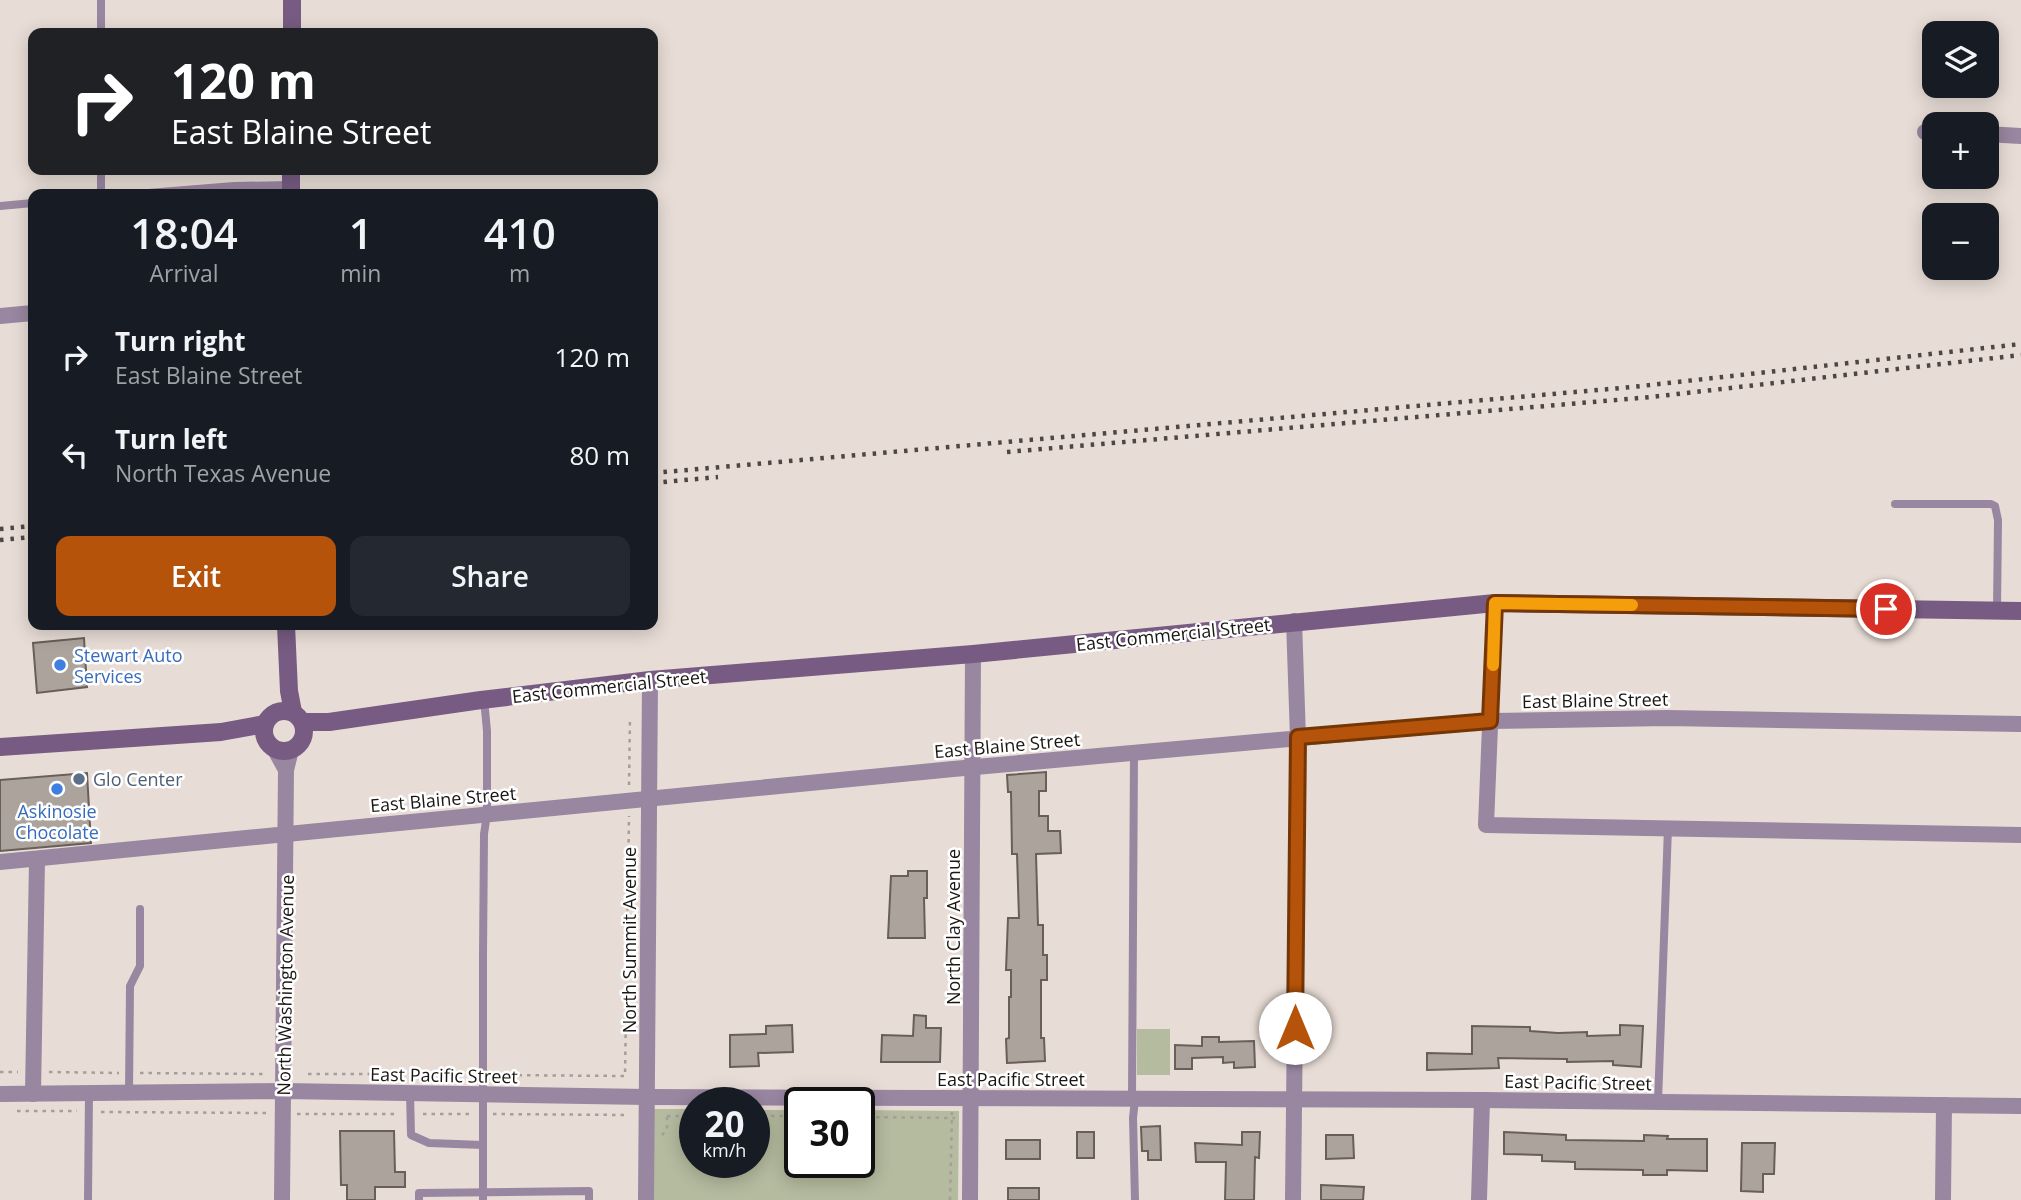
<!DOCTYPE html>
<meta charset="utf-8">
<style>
:root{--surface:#171b24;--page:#242831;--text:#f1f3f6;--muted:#9ea1a6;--accent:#b45309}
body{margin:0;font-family:"Open Sans",sans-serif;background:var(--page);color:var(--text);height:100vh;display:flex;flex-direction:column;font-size:26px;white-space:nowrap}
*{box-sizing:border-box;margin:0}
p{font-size:23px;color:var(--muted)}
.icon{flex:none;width:38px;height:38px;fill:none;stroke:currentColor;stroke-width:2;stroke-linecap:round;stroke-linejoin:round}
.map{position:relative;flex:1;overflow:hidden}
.drawer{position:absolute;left:28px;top:189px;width:630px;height:441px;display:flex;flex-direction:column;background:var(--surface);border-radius:14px;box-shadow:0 4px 18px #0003}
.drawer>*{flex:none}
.hud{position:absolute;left:28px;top:28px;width:630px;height:147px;border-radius:14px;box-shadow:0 4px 18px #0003;background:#202124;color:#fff;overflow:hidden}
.tools{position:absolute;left:1922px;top:21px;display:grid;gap:14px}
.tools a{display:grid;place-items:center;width:77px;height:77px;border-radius:14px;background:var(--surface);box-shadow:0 4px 18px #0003;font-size:35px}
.speed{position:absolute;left:679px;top:1087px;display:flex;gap:14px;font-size:35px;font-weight:700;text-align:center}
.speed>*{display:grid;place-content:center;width:91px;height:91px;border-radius:50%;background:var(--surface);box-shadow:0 4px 18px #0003;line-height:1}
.speed small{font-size:18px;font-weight:400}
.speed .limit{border:4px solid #111;border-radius:10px;background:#fff;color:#111}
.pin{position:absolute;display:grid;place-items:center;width:60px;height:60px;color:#fff;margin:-30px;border:4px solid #fff;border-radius:50%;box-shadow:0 2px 7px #0007}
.me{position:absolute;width:77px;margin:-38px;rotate:0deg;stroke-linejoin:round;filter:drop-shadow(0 0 5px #0008)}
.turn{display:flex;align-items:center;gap:24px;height:147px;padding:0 28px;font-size:32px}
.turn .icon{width:91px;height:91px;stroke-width:2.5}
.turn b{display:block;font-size:49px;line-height:60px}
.eta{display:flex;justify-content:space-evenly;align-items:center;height:119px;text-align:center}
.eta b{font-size:42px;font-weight:600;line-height:49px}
.action{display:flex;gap:14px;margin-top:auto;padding:14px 28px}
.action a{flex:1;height:80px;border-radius:14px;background:var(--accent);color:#fff;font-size:28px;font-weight:600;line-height:80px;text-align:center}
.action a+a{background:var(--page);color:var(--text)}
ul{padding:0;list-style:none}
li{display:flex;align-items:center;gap:21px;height:98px;padding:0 28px}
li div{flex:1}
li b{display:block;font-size:26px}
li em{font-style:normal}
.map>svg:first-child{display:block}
</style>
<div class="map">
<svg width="2021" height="1200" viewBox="0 0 2021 1200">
<rect width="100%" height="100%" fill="#e8ddd6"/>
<g fill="#b5bb9f">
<rect x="1137" y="1029" width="33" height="46"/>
<polygon points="653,1109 695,1109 695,1162 754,1162 754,1110 800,1110 800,1162 859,1162 859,1110 959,1111 958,1200 654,1200"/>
</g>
<g fill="#ada39d" stroke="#685f59" stroke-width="2">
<polygon points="84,638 87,687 37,693 33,643"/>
<polygon points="1046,772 1046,791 1039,791 1039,816 1048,816 1048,831 1060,831 1061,853 1036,854 1038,925 1043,925 1043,955 1047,955 1047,980 1041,980 1041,1038 1044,1038 1045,1061 1007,1063 1006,1039 1009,1038 1009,997 1011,997 1011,970 1006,970 1008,918 1019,918 1017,854 1012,854 1011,792 1008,792 1007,775"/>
<polygon points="87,773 91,843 0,851 0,780"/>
<polygon points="908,871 927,871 927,898 924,898 925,938 888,938 891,876 908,876"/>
<polygon points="914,1015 926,1016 926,1028 941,1028 940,1062 881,1062 882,1035 913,1036"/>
<polygon points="792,1025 793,1052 758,1053 759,1066 730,1067 730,1035 766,1034 766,1026"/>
<polygon points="1620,1025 1643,1026 1641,1067 1613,1065 1613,1061 1567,1062 1567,1059 1498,1058 1499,1068 1427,1070 1427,1053 1472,1054 1472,1026 1530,1027 1530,1031 1558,1033 1587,1032 1587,1036 1620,1035"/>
<polygon points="1202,1037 1219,1037 1219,1042 1254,1041 1255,1067 1234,1068 1234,1062 1223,1063 1223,1057 1192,1058 1192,1069 1175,1069 1175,1045 1202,1046"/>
<polygon points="1160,1126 1161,1160 1148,1160 1148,1151 1142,1151 1141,1127"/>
<polygon points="340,1131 394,1131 395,1172 405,1172 405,1187 375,1187 375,1200 347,1200 347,1185 341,1185"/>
<rect x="1077" y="1132" width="17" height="26"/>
<polygon points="1242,1132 1260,1132 1259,1158 1255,1157 1254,1200 1225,1200 1226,1162 1196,1162 1195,1143 1242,1145"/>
<polygon points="1504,1132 1566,1135 1566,1140 1644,1141 1644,1135 1668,1136 1667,1139 1707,1139 1707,1171 1667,1170 1667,1175 1643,1175 1643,1170 1575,1169 1575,1162 1542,1161 1542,1155 1504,1154"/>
<polygon points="1326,1135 1353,1135 1354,1158 1326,1159"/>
<rect x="1006" y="1140" width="34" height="19"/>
<polygon points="1742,1143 1775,1143 1774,1174 1763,1174 1763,1192 1741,1191"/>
<polygon points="1321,1185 1364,1187 1363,1200 1321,1200"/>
<rect x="1008" y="1188" width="31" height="12"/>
</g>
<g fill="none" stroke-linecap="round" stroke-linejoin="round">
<g stroke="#a69e98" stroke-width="2.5" stroke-dasharray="3.5 5" stroke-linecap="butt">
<polyline points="629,785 630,718"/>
<polyline points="0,1072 18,1072"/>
<polyline points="49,1072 119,1073"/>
<polyline points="140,1073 266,1074"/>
<polyline points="308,1074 473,1074"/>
<polyline points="493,1075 625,1076 629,816"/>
<polyline points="17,1111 77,1111"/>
<polyline points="101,1112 266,1113"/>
<polyline points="297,1114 399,1114"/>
<polyline points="423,1114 473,1114"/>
<polyline points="493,1114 626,1115"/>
<polyline points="667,1116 695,1116"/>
<polyline points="754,1116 800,1116"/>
<polyline points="859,1117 955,1118"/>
<polyline points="662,1135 667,1130 667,1112"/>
<polyline points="950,1200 952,1112"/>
</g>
<g stroke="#9986a1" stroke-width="8">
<polyline points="101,33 101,0"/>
<polyline points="101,194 101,170"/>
<polyline points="136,194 234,186 290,185"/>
<polyline points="0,206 33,203"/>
<polyline points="1895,504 1991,504 1995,506 1998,520 1997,610"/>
<polyline points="129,1093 130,986 140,966 140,909"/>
<polyline points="410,1093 411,1135 429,1143 483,1145"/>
<polyline points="1132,1099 1134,752"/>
<polyline points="1658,1102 1668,828"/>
<polyline points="88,1200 89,1093"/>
<polyline points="419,1200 419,1193 589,1191 589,1200"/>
<polyline points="483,1200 483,956 484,834 487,814 487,731 484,699"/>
<polyline points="1135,1200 1133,1118 1135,1099"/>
</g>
<g stroke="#9986a1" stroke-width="16">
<polyline points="1925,132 1934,132"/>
<polyline points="1986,134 2021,136"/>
<polyline points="0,316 33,313"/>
<polyline points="1495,603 1486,825 2021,835"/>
<polyline points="274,748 286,770"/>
<polyline points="0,862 953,769 1490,721 1667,718 2021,724"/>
<polyline points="0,1094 284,1091 647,1097 1482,1100 2021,1106"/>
<polyline points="33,1094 37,860"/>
<polyline points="282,1200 286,770 291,750"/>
<polyline points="646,1200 650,680"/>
<polyline points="970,1200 973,654"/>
<polyline points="1293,1200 1298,738 1294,621"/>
<polyline points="1479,1200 1482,1100"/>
<polyline points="1943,1200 1944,1105"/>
</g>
<g stroke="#775b82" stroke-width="18">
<polyline points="292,33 292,0"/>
<polyline points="291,194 291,170"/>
<polyline points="286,625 289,691 293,712"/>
<circle cx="284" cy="731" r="20"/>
<polyline points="303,722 329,722 481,700 650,680 973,654 1495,603 2021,611"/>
<polyline points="0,747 221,732 265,724"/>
</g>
<g stroke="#4c4743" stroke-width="4.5" stroke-dasharray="3.5 7" stroke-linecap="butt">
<polyline points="1007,452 1651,397 2021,355"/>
<polyline points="653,473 1632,387 2021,344"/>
<polyline points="653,483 718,477"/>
<polyline points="0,529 33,526"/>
<polyline points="0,540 33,537"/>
</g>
</g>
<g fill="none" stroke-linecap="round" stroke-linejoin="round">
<defs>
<polyline id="route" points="1295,1028 1298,737 1490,721 1495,603 1886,609"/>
</defs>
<use href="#route" stroke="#753606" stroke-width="18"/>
<use href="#route" stroke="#b45309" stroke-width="12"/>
<polyline stroke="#f59e0b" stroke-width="12" points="1493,665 1495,603 1632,605"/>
</g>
<g fill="#3f7fe0" stroke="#fff" stroke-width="2.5">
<circle cx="60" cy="665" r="7"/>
<circle cx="57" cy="789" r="7"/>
</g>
<circle fill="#5c6f8a" stroke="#fff" stroke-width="2.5" cx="79" cy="779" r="7"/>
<g text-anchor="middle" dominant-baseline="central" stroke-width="5" stroke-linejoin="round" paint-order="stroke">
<g font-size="18" fill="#191613" stroke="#fff">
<text transform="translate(1173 634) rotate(-6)">East Commercial Street</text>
<text transform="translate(609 686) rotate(-6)">East Commercial Street</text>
<text transform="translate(1595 700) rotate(-1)">East Blaine Street</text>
<text transform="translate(1007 745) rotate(-5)">East Blaine Street</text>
<text transform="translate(443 799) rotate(-5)">East Blaine Street</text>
<text transform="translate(953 927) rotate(-90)">North Clay Avenue</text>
<text transform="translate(629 940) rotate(-90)">North Summit Avenue</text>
<text transform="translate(285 985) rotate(-89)">North Washington Avenue</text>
<text transform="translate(444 1075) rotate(1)">East Pacific Street</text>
<text x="1011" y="1079">East Pacific Street</text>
<text transform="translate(1578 1082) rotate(1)">East Pacific Street</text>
</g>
<g font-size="18" fill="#366cbe" stroke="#fff" text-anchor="start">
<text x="74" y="655">Stewart Auto<tspan x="74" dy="21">Services</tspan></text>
<text x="57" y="811" text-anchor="middle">Askinosie<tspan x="57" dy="21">Chocolate</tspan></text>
</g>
<g font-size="18" fill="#4e5e75" stroke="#fff" text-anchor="start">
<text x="93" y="779">Glo Center</text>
</g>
</g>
</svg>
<div class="tools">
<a><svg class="icon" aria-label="layers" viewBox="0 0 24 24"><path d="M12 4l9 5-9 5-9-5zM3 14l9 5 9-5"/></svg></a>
<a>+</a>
<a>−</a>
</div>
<div class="speed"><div>20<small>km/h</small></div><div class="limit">30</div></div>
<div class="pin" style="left:1886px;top:609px;background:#d93025"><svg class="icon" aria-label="arrive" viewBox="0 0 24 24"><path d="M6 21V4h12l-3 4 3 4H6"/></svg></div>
<svg class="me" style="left:1295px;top:1028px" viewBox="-20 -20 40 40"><circle r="19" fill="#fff"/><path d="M0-13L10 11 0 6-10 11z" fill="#b45309"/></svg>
<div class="hud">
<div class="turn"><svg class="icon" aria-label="right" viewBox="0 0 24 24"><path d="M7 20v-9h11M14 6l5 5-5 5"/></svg><div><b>120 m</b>East Blaine Street</div></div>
</div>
<section class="drawer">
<div class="eta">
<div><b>18:04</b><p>Arrival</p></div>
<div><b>1</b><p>min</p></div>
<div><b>410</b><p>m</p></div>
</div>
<ul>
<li><svg class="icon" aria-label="right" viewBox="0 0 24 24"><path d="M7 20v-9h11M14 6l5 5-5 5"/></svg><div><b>Turn right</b><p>East Blaine Street</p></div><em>120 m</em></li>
<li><svg class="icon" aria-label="left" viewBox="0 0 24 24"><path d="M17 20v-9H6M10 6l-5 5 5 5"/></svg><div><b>Turn left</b><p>North Texas Avenue</p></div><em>80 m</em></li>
</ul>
<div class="action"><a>Exit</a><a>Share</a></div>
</section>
</div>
